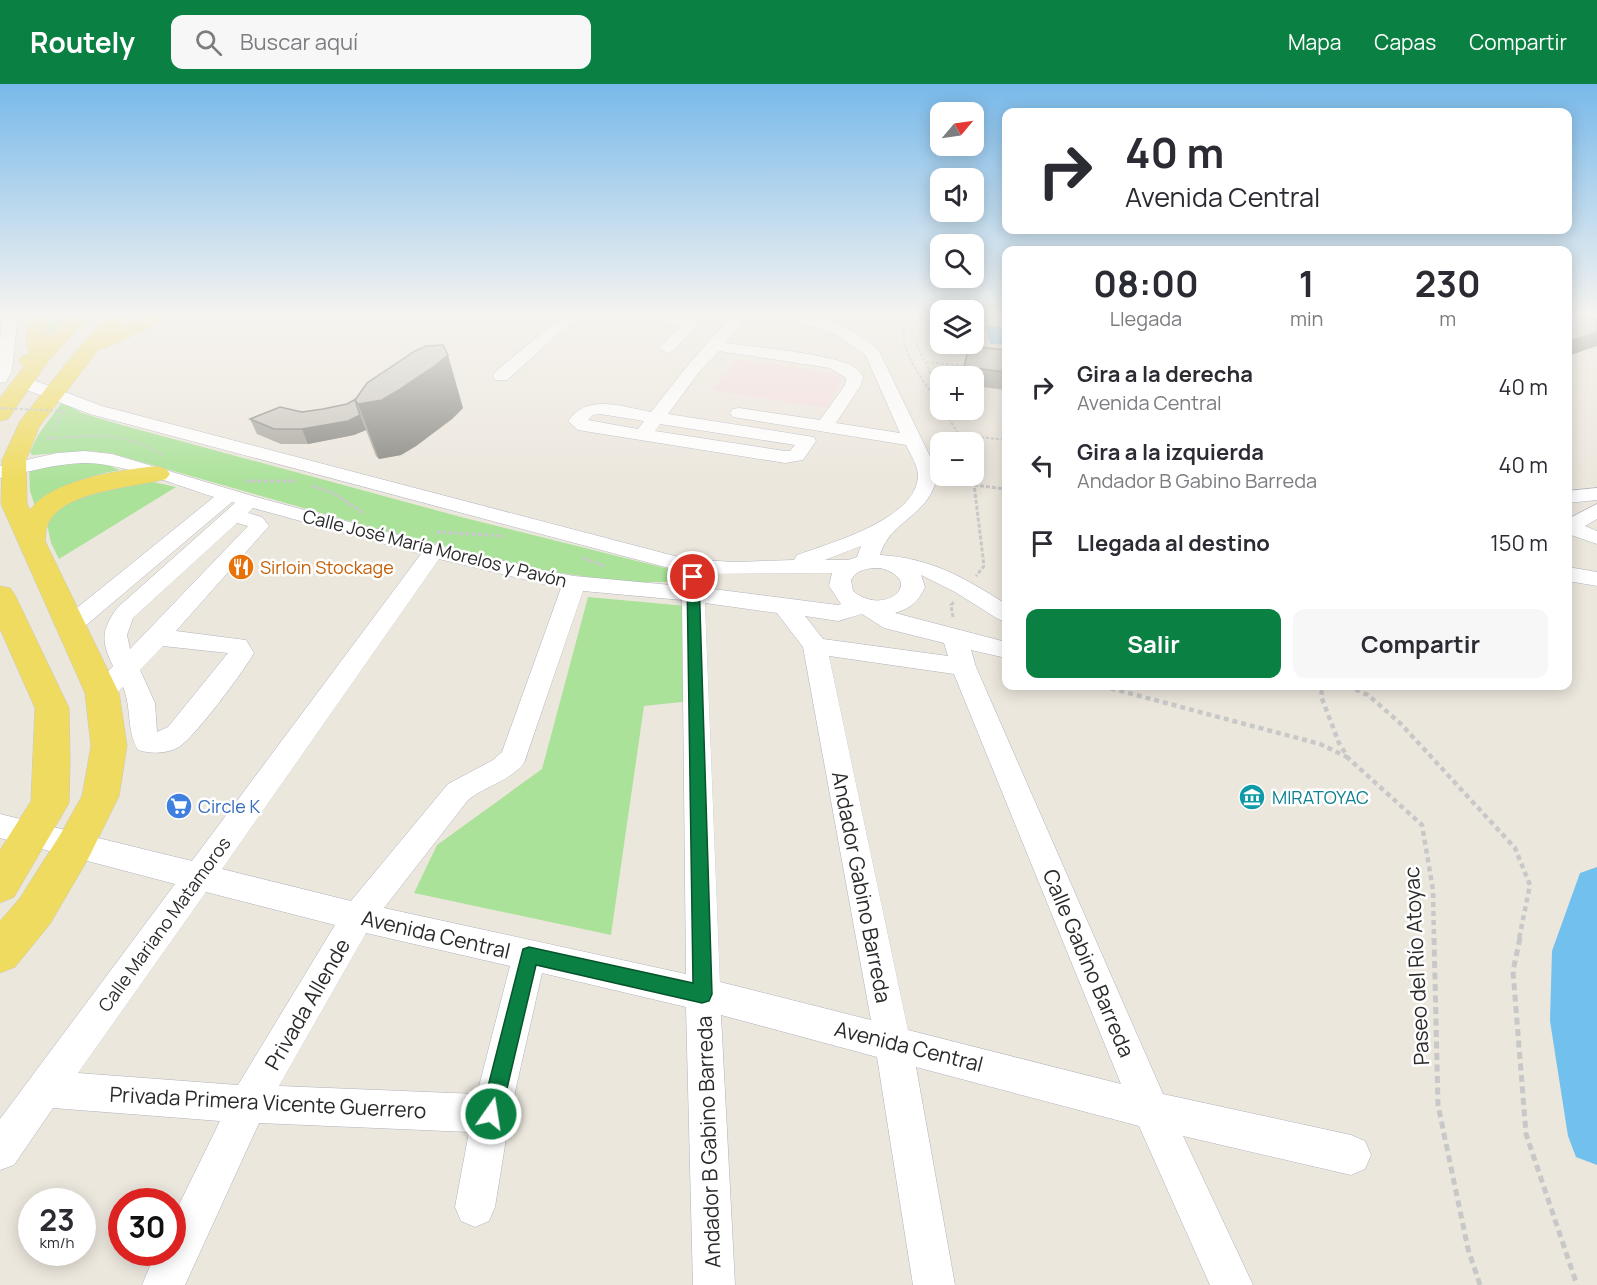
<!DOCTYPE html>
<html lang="es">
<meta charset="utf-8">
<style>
:root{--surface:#fff;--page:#f7f7f7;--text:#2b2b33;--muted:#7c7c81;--accent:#0b8043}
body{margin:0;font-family:Manrope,sans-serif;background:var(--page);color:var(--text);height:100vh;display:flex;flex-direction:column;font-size:22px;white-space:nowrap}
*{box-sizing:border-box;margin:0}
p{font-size:20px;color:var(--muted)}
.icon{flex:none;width:33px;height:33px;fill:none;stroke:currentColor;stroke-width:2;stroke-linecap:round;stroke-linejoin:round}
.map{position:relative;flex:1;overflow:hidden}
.details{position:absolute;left:1002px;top:162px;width:570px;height:444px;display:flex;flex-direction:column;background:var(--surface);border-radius:12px;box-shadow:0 3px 15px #0003}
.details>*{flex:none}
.guide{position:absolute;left:1002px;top:24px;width:570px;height:126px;border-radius:12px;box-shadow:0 3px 15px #0003;background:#fff;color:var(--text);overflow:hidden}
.needle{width:39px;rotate:61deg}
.buttons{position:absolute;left:930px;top:18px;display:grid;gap:12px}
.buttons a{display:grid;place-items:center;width:54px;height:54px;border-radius:12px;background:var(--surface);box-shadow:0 3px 15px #0003;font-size:30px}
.speed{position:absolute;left:18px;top:1104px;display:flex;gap:12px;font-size:30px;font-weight:700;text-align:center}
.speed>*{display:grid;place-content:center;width:78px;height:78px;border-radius:50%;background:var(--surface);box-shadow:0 3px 15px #0003;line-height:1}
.speed small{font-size:15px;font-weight:400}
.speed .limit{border:9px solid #d22;background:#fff;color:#111}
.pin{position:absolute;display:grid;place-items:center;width:51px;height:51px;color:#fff;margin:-26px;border:3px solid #fff;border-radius:50%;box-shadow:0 2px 6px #0007}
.me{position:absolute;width:66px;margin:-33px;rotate:13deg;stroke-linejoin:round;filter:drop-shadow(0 0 4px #0008)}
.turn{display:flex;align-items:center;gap:21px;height:126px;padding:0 24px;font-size:27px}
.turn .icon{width:78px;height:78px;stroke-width:2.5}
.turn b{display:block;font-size:42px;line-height:51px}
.eta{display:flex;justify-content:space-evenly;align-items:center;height:102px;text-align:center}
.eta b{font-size:36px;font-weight:700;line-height:42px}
.cta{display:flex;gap:12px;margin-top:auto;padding:12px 24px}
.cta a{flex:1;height:69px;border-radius:12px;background:var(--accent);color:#fff;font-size:24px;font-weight:700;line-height:69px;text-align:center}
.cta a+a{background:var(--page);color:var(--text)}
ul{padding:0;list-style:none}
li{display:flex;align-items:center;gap:18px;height:78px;padding:0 24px}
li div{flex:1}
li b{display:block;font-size:22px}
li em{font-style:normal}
header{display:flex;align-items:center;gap:36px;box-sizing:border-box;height:84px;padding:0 30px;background:var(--accent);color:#fff}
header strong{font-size:28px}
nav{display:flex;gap:33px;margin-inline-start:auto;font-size:21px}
.search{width:420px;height:54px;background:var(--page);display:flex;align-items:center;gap:15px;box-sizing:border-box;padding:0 21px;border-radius:12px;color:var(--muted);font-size:22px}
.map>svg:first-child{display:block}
</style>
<header>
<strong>Routely</strong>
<div class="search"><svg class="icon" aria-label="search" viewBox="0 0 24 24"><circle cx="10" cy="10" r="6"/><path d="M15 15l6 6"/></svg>Buscar aquí</div>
<nav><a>Mapa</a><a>Capas</a><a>Compartir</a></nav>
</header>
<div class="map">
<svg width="1597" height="1201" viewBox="0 0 1597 1201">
<rect width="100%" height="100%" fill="#ece7dd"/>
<polygon fill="#f3dbda" points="737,275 845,291 826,324 712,306"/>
<g fill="#abe29a">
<polygon points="42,229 71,229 45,257"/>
<polygon points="62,318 82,329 118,340 461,433 669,485 680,491 680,498 621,498 535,485 370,443 110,369 89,367 32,371 30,368 38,351"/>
<path d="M100,378L120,386C87,391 62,404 35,422L30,407L29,382L43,379Z"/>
<polygon points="153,398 176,403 59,475 51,459 46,435 85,407"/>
<polygon points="588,513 686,522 691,617 644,622 611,851 414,809 437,761 542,685"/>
</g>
<polygon fill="#71c0ed" points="986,242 1006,243 1006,260 990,260"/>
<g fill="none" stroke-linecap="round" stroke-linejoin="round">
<polygon fill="#71c0ed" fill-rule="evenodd" points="1597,783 1597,1081 1576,1073 1568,1052 1550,937 1552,867 1580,789"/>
<defs>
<g id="minor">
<polygon points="4,229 18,229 12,287 6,298 0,299 0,256"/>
<polygon points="566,229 582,229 507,296 495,296 493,292 495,288"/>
<path d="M734,229H749L726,259C753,263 835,270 854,283C858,285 861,289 863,293L861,301L836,339L900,349L866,272L839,252L784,232L782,229H807L829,236L860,251L879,267L938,389C930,434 891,434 880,471C931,474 963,493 1006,520V538L998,535L955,508L921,491L925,503C918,518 911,524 895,529L1006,558V574L971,566L976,583L1163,1010L1351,1051L1365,1057L1371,1071L1365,1085L1351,1091L1183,1052L1253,1201H1210L1139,1042L916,983L955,1201H913L877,973L721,931L735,1201H693L686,923L542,889L510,1030L495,1123L489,1137L475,1143L461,1137L455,1123L469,1048L259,1039L185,1201H142L156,1168H172V1135L220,1037L53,1024L14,1081L0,1086V1035L175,800L0,754V730L192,777L421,470L253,424L248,429L262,433L269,442L176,547L246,556L254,569C244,587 194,654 179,663C167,670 151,670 138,666C126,646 132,624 123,603C113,613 108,620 93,615L89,609L113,582C101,557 101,547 117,524L235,419L232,418L78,548L70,550L62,548L58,542L62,536L214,413C176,401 120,378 83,379C54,380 27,388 0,394V382L57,369L85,367L112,370L256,413L439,462L542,486L574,492L682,502L684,488L90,330L16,302L14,298L16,294H28L102,322L686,475L734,478L794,476L797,471C830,459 918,435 918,391C918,382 910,369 906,361L739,334L733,333L730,329L733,325L739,324L820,336L845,301L846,294L830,284L719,267L700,287L668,330L814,353L816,357L803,376L785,379L584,347L578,346L568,337C588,309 622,323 651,328L688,281ZM600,330L644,337L638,345L588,336L593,331ZM660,340L795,361L790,367H785L655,347ZM237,439L248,442L130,565L127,551L133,534ZM861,462L857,473L848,476H825ZM439,475L561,504L502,668L493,676L448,700L351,817L222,785ZM880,484C927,496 885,534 853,507L851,496C857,485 868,484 880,484ZM832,489L829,502L841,520L838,521L705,504L703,490ZM583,507L682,516L686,890L384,824L468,716C486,701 509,698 524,679ZM705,519L777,529L803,563L871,936L720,898ZM862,530L884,544L944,559L948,572L823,555L805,532L838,537ZM163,562L228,569L168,643L157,648L155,619L140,586ZM829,572L954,590L1121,1000L908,946ZM206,808L335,841L238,1001L78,989ZM366,849L510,882L477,1010L279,1002Z"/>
<polygon points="974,229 1006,231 1006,239 974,235"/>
<polygon points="665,230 697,236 700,239 673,267 667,269 659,264 681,241 660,237 658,234"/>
<polygon points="1597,404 1597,416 1568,419 1568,407"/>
<polygon points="1597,420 1597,435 1585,442 1597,447 1597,460 1568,450 1568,435"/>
<polygon points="1568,483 1597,488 1597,502 1568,497"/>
</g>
<g id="major">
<polygon points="26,229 46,229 47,255 73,229 93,229 49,276 8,335 0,337 0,314 24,282 18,277 21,273 30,269 27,264"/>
<path d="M110,229H130L118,244L149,229H175L173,233L108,263L99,265L39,343L26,376L27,420L30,426C52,395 121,386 157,382L166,385L170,390L166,395C137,403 57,407 47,443C45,447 46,453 45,457L119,609L127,662L119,712L88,775L50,840L15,883L0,889V837L20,814L60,751L82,712L91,662L85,609L1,420L2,376L20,337L81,261Z"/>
<polygon points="0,502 10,504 15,511 69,624 70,677 69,719 14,813 0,819 0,766 31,717 35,624 0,545"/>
</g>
</defs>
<use href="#minor" stroke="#b0b1be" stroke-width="1"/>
<use href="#major" stroke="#c8c8c8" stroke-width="1"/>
<g stroke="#c8c8c8" stroke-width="2" stroke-dasharray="3 2" stroke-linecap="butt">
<path d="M915,229L904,243C900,270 926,300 940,321"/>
<polyline points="926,278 966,282"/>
<polyline points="930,306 936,300 911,250 912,242 921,232 940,233"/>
<polyline points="943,326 964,358"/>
<polyline points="961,351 1006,356"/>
<path d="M49,352L47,355C94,351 122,346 164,372"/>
</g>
<g stroke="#c8c8c8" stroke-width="3" stroke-dasharray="4 2" stroke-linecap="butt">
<polyline points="973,392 984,482 976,492"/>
<polyline points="246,397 296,397"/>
<polyline points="974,401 1006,405"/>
<polyline points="312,402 333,409 363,429"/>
<polyline points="436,448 504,452"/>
<polyline points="583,474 604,482"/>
<polyline points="953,533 951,521 954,518"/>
</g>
<g stroke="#c8c8c8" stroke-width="4.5" stroke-dasharray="5 4" stroke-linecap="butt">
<polyline points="1102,602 1320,660 1347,673"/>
<polyline points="1331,602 1322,607 1321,612 1339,659 1348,674 1422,741 1433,806 1434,855"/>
<polyline points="1347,602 1368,611 1401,640 1515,764 1530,801 1519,855"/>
</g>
<g stroke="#c8c8c8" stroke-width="5" stroke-dasharray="7 4.5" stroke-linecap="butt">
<polyline points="1434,854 1438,1021 1468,1165 1480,1201"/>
<polyline points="1520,854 1513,887 1526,1050 1577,1201"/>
</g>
<use href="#minor" fill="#fff" fill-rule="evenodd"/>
<use href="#major" fill="#efdb5f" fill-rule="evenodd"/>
<polyline stroke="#c8c8c8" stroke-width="2" stroke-dasharray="3 2" stroke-linecap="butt" points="0,324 64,327 52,347"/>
</g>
<g fill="#aba9a1">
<polygon points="1006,266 1006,306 974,302 974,292 962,292 964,283"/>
<polygon points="356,315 463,324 452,335 416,362 401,371 379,375 376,372 366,346 354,351 308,360 281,360 257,350 250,335 323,325 347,320"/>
</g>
<g fill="#8b8a83">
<polygon points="1597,248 1597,262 1568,272 1568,258"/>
<polygon points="448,271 463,324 452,335 416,362 401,371 379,375 358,320"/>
<polygon points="360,331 366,346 354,351 308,360 302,345"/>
</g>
<g fill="#c7c5bb" stroke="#8b8a83" stroke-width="1.5">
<polygon points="1568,229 1597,229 1597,234 1595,235 1597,236 1597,248 1568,258"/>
<polygon points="443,261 448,271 436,281 397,307 382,316 358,320 355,316 367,299 415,267 426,262"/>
<polygon points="969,262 1006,266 1006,288 964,283"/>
<polygon points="356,315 355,316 360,331 348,337 302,345 274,345 250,335 280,323 302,328 323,325 347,320"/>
</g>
<linearGradient id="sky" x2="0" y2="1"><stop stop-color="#78b9ea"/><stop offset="0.58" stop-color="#f6f4f0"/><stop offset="1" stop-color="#f6f4f0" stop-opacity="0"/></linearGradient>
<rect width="1597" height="398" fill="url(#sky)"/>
<polygon fill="#0b8043" stroke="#07532c" stroke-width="1.5" points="693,490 699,493 712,910 709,917 702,919 536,881 501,1030 498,1037 491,1040 484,1037 481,1030 523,865 529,863 693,899 687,493"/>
<defs>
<symbol id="restaurant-disc" viewBox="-11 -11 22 22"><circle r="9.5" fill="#e8710a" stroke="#fff"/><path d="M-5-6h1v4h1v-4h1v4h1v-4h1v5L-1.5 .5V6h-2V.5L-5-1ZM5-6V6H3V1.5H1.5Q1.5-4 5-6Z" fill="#fff"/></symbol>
<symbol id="museum-disc" viewBox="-11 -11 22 22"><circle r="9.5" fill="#0f9aa8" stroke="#fff"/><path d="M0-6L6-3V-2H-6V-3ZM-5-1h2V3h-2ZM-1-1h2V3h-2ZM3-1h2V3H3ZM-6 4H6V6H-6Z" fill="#fff"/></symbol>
<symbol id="supermarket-disc" viewBox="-11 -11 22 22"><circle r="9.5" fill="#3f7fe0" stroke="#fff"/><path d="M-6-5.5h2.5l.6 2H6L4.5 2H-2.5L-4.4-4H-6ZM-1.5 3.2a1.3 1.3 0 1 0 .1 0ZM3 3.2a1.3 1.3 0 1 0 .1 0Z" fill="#fff"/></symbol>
</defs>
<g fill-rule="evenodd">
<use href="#restaurant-disc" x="226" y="468" width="30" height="30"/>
<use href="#museum-disc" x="1237" y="698" width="30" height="30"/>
<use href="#supermarket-disc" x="164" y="707" width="30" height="30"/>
</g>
<g text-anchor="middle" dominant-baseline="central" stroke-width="5" stroke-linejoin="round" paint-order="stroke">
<g font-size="18" fill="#2a2a2a" stroke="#fff">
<text transform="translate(435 464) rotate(14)">Calle José María Morelos y Pavón</text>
<text transform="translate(164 840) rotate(-54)">Calle Mariano Matamoros</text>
</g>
<g font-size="18" fill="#c56008" stroke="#fff" text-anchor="start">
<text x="260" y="483">Sirloin Stockage</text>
</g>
<g font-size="18" fill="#0d838f" stroke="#fff" text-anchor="start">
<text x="1272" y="713">MIRATOYAC</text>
</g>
<g font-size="18" fill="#366cbe" stroke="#fff" text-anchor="start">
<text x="198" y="722">Circle K</text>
</g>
<g font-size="21" fill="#2a2a2a" stroke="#fff">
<text transform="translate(862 803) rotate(79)">Andador Gabino Barreda</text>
<text transform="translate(436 850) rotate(13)">Avenida Central</text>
<text transform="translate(1089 879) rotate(67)">Calle Gabino Barreda</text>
<text transform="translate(1416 882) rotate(-93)">Paseo del Río Atoyac</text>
<text transform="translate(307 920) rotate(-60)">Privada Allende</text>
<text transform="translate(909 962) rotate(14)">Avenida Central</text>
<text transform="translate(268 1018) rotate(3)">Privada Primera Vicente Guerrero</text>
<text transform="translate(708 1058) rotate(-92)">Andador B Gabino Barreda</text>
</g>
</g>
</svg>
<div class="buttons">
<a><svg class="needle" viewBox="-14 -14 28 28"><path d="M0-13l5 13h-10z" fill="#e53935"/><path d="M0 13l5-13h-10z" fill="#7c7c81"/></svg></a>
<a><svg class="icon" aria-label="sound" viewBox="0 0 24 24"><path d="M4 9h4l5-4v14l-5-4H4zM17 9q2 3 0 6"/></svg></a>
<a><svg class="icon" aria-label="search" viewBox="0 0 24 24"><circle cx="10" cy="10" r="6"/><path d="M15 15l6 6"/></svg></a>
<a><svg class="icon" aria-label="layers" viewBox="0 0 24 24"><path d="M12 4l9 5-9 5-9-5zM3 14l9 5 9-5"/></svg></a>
<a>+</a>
<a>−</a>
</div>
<div class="speed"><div>23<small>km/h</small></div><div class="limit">30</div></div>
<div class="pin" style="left:693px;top:493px;background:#d93025"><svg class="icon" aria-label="arrive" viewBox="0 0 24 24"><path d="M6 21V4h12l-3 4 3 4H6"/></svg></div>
<svg class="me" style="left:491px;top:1030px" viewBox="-20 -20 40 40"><circle r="17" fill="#0b8043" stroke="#fff" stroke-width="3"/><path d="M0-11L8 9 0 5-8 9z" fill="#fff"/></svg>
<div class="guide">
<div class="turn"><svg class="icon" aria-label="right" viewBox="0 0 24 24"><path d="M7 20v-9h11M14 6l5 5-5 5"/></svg><div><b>40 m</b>Avenida Central</div></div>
</div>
<section class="details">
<div class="eta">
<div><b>08:00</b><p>Llegada</p></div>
<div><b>1</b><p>min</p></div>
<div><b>230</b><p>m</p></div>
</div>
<ul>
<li><svg class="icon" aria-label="right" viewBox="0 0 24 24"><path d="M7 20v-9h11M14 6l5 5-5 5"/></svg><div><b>Gira a la derecha</b><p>Avenida Central</p></div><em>40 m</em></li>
<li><svg class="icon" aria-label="left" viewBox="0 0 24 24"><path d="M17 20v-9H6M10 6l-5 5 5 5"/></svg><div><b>Gira a la izquierda</b><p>Andador B Gabino Barreda</p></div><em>40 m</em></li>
<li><svg class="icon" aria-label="arrive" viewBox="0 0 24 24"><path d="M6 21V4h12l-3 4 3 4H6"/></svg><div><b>Llegada al destino</b></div><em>150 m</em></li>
</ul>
<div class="cta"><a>Salir</a><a>Compartir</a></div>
</section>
</div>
